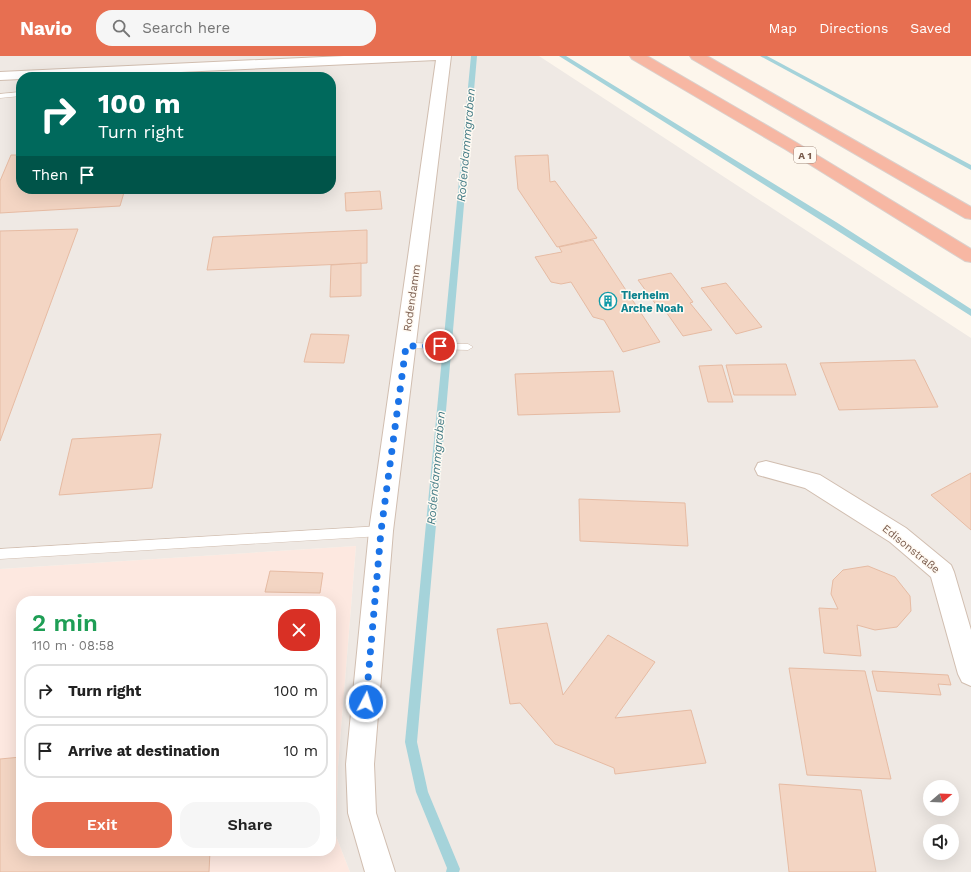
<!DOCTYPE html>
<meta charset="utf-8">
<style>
:root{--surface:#fff;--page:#f6f6f6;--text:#222;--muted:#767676;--line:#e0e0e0;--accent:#e76f51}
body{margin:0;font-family:"Work Sans",sans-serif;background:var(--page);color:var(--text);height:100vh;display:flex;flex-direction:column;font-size:15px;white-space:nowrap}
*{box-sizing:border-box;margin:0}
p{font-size:13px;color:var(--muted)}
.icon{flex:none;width:22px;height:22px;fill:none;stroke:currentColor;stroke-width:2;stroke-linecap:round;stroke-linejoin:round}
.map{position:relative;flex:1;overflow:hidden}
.sheet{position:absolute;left:16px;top:540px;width:320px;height:260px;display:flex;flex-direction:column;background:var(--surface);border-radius:16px;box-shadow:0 4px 16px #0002}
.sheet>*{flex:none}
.top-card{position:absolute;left:16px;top:16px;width:320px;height:122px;border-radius:16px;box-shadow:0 4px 16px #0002;background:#00695c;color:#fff;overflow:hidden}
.needle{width:26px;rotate:71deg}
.fabs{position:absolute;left:923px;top:724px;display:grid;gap:8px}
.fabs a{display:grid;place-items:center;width:36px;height:36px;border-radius:50%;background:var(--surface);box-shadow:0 4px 16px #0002;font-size:20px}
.pin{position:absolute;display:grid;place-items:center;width:34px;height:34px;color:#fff;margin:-17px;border:2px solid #fff;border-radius:50%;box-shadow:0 1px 4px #0007}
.me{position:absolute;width:44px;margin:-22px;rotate:5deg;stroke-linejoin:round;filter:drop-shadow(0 0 3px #0008)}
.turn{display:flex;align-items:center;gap:14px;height:84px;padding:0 16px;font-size:18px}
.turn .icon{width:52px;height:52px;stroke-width:2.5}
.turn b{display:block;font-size:28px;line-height:34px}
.then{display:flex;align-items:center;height:38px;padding:0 16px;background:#0003;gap:8px;font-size:15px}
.round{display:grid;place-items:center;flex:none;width:42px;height:42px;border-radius:16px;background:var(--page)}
.summary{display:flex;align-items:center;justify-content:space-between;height:68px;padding:0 16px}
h1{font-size:24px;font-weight:600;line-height:30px;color:#1e9e55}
.action{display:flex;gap:8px;margin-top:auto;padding:8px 16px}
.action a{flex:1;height:46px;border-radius:16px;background:var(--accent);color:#fff;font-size:16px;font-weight:600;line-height:46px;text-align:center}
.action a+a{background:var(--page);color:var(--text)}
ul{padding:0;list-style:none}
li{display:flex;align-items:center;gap:12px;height:54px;margin:0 8px 6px;padding:0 8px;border:2px solid var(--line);border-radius:16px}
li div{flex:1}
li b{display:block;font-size:15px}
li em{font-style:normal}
header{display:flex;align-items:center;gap:24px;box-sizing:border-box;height:56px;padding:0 20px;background:var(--accent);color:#fff}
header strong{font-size:19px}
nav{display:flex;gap:22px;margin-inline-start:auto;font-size:14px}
.search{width:280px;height:36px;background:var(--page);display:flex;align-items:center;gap:10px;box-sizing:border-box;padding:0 14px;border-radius:16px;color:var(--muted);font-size:15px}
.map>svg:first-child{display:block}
</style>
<header>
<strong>Navio</strong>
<div class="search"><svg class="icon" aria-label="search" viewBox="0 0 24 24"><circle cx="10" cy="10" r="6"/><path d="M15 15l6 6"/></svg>Search here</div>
<nav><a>Map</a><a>Directions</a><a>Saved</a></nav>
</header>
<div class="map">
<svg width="971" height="816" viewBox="0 0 971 816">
<rect width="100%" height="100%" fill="#fdf6ec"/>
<path fill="#fde8e0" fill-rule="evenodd" d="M356,490L338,711L336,780L350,816H0V513ZM21,545H331V795H21Z"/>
<path fill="#efe9e4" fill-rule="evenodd" d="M0,0H539L971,282V816H350L336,780L338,711L356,490L0,513ZM21,21H331V133H21ZM930,731H952V753H930ZM930,775H952V797H930Z"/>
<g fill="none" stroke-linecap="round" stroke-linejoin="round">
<g fill="#a5d3da" fill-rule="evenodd">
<polygon points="471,0 477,0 417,686 428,736 460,813 459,816 446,816 447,812 416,736 405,686"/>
<polygon points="559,0 566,0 836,166 971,253 971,260 830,170"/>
<polygon points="760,0 767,0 971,109 971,114"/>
</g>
</g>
<g fill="#f3d5c3" stroke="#e6bba3">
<polygon points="11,99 21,99 21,133 125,133 120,150 0,157 0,125"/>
<polygon points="548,99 550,126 555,125 597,182 557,191 518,133 515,100"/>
<polygon points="380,135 382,153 346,155 345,137"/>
<polygon points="78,173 0,385 0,175"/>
<polygon points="367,174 367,207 207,214 213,181"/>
<polygon points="593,184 660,286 623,296 604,264 593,261 571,226 561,228 551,226 535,201 562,196 559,191"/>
<polygon points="361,207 361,240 330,241 331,209"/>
<polygon points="671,217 693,246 690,247 712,274 683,280 664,253 660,254 638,224"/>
<polygon points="726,227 762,271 736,278 701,232"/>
<polygon points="311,278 349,279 344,307 304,306"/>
<polygon points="915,304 938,351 839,354 820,307"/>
<polygon points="786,308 796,339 734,339 726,309"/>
<polygon points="722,309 733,346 708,346 699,310"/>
<polygon points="613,315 620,356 518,359 515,318"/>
<polygon points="161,378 152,432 59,439 72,383"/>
<polygon points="971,417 971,474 931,439"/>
<polygon points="579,443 685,447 688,490 580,485"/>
<polygon points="868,510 895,521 910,540 911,555 897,571 875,574 857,569 861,600 824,597 819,552 838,553 831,538 833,524 843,514"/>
<polygon points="270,515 323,517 320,537 265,536"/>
<polygon points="547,567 563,639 608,579 655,606 615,662 691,654 706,707 615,718 614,712 555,688 520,647 510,648 497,573"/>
<polygon points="789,612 865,615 891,723 807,719"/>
<polygon points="872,615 948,619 951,629 938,628 941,639 877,635"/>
<polygon points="21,701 21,795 210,795 209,816 0,816 0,703"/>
<polygon points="779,728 861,734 876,816 789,816"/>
</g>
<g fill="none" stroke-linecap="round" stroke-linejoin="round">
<defs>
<g id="service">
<polygon points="21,36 21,40 0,42 0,38"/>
<polygon points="406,287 468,288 473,291 468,294 403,292 401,290"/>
<polygon points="381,470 385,472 387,475 385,478 381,480 0,503 0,493"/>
</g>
<g id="minor">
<polygon points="344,0 451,0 393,475 374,708 376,757 395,816 365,816 348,757 346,708 369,475 436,4 72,21 21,21 21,23 0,24 0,16"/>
<polygon points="766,405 820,419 906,472 951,509 954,516 971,574 971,630 962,626 958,618 931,521 890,486 805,432 758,419 755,413 758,407"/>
</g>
<g id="motorway">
<polygon points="630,0 647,0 797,87 971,193 971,206 965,205 785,93 632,3"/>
<polygon points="690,0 707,0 971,151 971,163 965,162 692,3"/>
</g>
</defs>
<use href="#service" stroke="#d1beb0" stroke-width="1"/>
<use href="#minor" stroke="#d1beb0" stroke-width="2"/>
<use href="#motorway" stroke="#dad1cd" stroke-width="2"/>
<use href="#service" fill="#fff" fill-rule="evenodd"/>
<use href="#minor" fill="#fff" fill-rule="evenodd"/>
<use href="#motorway" fill="#f7b7a3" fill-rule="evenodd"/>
</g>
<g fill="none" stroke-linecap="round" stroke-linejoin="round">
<polyline stroke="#1a73e8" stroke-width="7" stroke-dasharray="0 12.6" points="366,646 381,475 406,290 440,290"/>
</g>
<defs>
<symbol id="building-ring" viewBox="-11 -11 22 22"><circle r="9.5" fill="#fffaf3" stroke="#0f9aa8" stroke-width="1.5"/><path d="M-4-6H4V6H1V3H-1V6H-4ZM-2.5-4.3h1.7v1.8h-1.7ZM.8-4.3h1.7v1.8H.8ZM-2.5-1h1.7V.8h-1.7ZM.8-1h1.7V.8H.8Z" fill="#0f9aa8"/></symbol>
</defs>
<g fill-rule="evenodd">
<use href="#building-ring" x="598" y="235" width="20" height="20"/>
</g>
<g text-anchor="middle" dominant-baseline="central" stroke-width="3" stroke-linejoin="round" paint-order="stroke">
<rect fill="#fffaf3" stroke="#a28b7f" stroke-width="1" x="794" y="91" width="22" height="16" rx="3"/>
<g font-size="10" font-weight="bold" fill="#7a5c4d">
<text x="805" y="99">A 1</text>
</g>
<g font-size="11" font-weight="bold" fill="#0d838f" stroke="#fffaf3" text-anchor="start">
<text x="621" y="239">Tierheim<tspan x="621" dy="13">Arche Noah</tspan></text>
</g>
<g font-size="11" fill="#7a5c4d" stroke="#fffaf3">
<text transform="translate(412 242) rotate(-82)">Rodendamm</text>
<text transform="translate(911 493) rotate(39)">Edisonstraße</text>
</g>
<g font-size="12" font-style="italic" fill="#437c86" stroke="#fffaf3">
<text transform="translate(466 89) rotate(-85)">Rodendammgraben</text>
<text transform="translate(436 412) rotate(-85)">Rodendammgraben</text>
</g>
</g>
</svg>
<div class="fabs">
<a><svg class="needle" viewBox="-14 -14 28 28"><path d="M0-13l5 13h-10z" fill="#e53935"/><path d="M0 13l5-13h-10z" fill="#767676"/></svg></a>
<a><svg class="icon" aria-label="sound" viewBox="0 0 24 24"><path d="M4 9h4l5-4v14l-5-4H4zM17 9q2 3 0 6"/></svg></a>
</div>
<div class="pin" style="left:440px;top:290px;background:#d93025"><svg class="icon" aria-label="arrive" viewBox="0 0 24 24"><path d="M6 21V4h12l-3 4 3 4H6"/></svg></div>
<svg class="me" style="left:366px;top:646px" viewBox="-20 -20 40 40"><circle r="17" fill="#1a73e8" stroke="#fff" stroke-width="3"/><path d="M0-11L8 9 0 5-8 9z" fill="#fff"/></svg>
<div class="top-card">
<div class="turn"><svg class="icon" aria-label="right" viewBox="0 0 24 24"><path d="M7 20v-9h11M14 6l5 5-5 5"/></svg><div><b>100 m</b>Turn right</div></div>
<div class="then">Then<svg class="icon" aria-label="arrive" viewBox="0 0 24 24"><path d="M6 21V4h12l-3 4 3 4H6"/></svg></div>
</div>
<section class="sheet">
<div class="summary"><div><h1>2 min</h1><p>110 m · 08:58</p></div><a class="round" style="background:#d93025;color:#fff"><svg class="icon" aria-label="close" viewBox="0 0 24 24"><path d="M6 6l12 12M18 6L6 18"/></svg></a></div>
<ul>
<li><svg class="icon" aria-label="right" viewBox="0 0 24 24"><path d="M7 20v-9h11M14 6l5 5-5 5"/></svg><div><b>Turn right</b></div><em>100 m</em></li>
<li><svg class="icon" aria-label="arrive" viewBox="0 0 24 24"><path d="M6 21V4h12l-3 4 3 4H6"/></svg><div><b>Arrive at destination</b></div><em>10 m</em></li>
</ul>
<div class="action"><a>Exit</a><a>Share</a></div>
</section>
</div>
